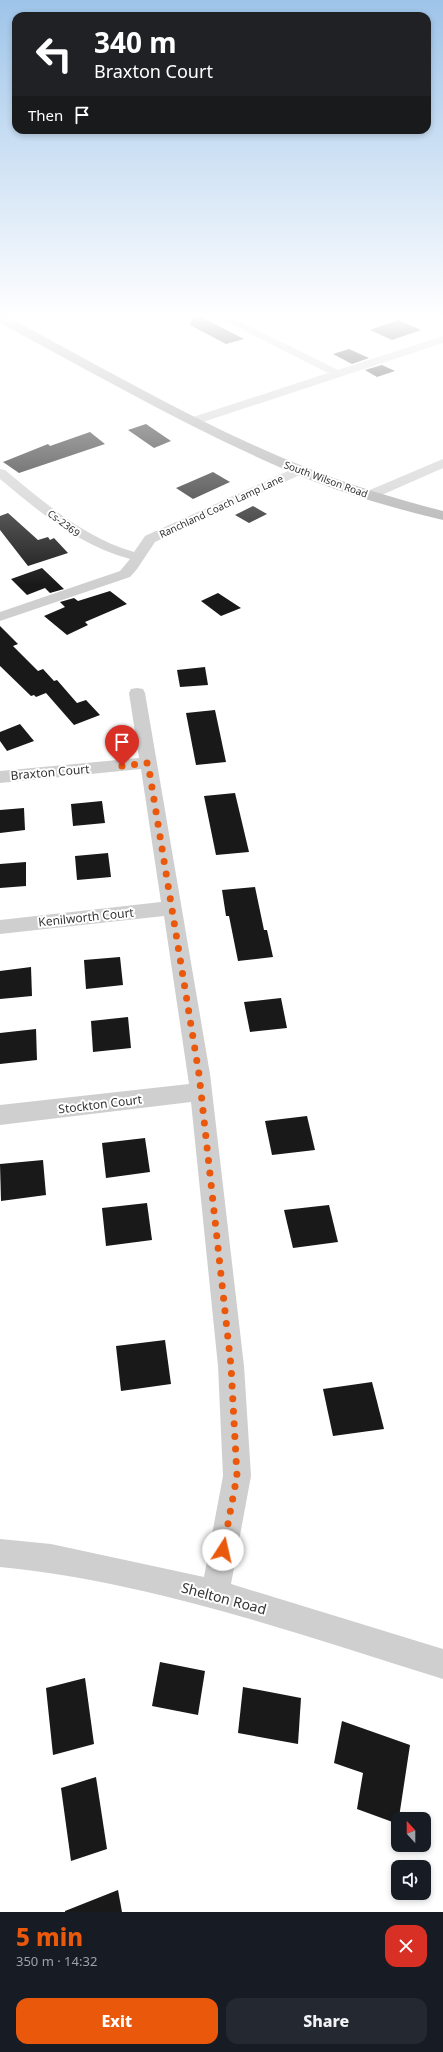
<!DOCTYPE html>
<meta charset="utf-8">
<style>
:root{--surface:#171b24;--page:#242831;--text:#f1f3f6;--muted:#9ea1a6;--accent:#ea580c}
body{margin:0;font-family:"Noto Sans",sans-serif;background:var(--page);color:var(--text);height:100vh;display:flex;flex-direction:column;font-size:15px;white-space:nowrap}
*{box-sizing:border-box;margin:0}
p{font-size:13px;color:var(--muted)}
.icon{flex:none;width:22px;height:22px;fill:none;stroke:currentColor;stroke-width:2;stroke-linecap:round;stroke-linejoin:round}
.map{position:relative;height:1912px;overflow:hidden}
.details{display:flex;flex-direction:column;background:var(--surface);flex:1}
.details>*{flex:none}
.top-card{position:absolute;left:12px;top:12px;width:419px;height:122px;border-radius:12px;box-shadow:0 2px 6px #0003;background:#202124;color:#fff;overflow:hidden}
.needle{width:26px;rotate:339deg}
.tools{position:absolute;left:391px;top:1812px;display:grid;gap:8px}
.tools a{display:grid;place-items:center;width:40px;height:40px;border-radius:8px;background:var(--surface);box-shadow:0 2px 6px #0003;font-size:20px}
.pin{position:absolute;display:grid;place-items:center;width:34px;height:34px;color:#fff;margin:-41px -17px;border-radius:50% 50% 50% 0;rotate:-45deg;box-shadow:0 0 4px #0007}
.pin .icon{rotate:45deg}
.me{position:absolute;width:44px;margin:-22px;rotate:10deg;stroke-linejoin:round;filter:drop-shadow(0 0 3px #0008)}
.turn{display:flex;align-items:center;gap:14px;height:84px;padding:0 16px;font-size:18px}
.turn .icon{width:52px;height:52px;stroke-width:2.5}
.turn b{display:block;font-size:28px;line-height:34px}
.then{display:flex;align-items:center;height:38px;padding:0 16px;background:#0003;gap:8px;font-size:15px}
.round{display:grid;place-items:center;flex:none;width:42px;height:42px;border-radius:12px;background:var(--page)}
.head{display:flex;align-items:center;justify-content:space-between;height:68px;padding:0 16px}
h1{font-size:24px;font-weight:800;line-height:30px;color:var(--accent)}
.primary-button{display:flex;gap:8px;margin-top:auto;padding:8px 16px}
.primary-button a{flex:1;height:46px;border-radius:12px;background:var(--accent);color:#fff;font-size:16px;font-weight:800;line-height:46px;text-align:center}
.primary-button a+a{background:var(--page);color:var(--text)}
.map>svg:first-child{display:block}
</style>
<div class="map">
<svg width="443" height="1912" viewBox="0 0 443 1912">
<rect width="100%" height="100%" fill="#fff"/>
<g fill="#191919">
<polygon points="193,317 201,317 244,339 226,344 190,325"/>
<polygon points="398,320 421,330 392,340 370,330"/>
<polygon points="349,349 369,358 352,364 333,354"/>
<polygon points="382,365 395,371 377,377 365,370"/>
<polygon points="146,424 171,441 154,448 128,430"/>
<polygon points="90,432 105,444 19,473 3,462 48,444 50,446"/>
<polygon points="213,472 230,482 193,499 176,488"/>
<polygon points="253,506 267,514 249,523 235,515"/>
<polygon points="8,513 38,540 48,537 50,540 54,538 68,553 28,566 0,530 0,516"/>
<polygon points="42,568 64,589 50,593 45,588 27,595 11,579"/>
<polygon points="110,591 127,604 85,622 88,625 67,635 44,616 65,607 60,602 74,598 78,601"/>
<polygon points="218,593 241,608 221,616 201,601"/>
<polygon points="0,626 18,644 13,646 38,671 43,669 54,681 57,680 77,703 86,700 100,715 74,725 46,693 36,697 34,695 31,696 0,666"/>
<polygon points="205,667 208,685 180,687 177,670"/>
<polygon points="215,710 226,762 196,765 186,713"/>
<polygon points="20,724 34,741 7,751 0,741 0,732"/>
<polygon points="235,793 249,852 216,855 204,796"/>
<polygon points="102,801 105,823 73,826 71,804"/>
<polygon points="24,808 25,830 0,833 0,810"/>
<polygon points="108,853 111,877 77,880 75,856"/>
<polygon points="26,862 26,886 0,888 0,864"/>
<polygon points="255,887 264,930 267,930 273,957 238,961 229,916 226,916 222,890"/>
<polygon points="120,957 123,985 86,989 84,960"/>
<polygon points="31,967 32,996 0,999 0,971"/>
<polygon points="281,998 287,1028 250,1032 244,1002"/>
<polygon points="128,1017 131,1048 93,1052 91,1021"/>
<polygon points="36,1029 37,1060 0,1064 0,1033"/>
<polygon points="307,1116 315,1150 272,1155 265,1121"/>
<polygon points="145,1138 150,1172 106,1178 102,1143"/>
<polygon points="43,1160 46,1195 1,1201 0,1164"/>
<polygon points="147,1203 152,1240 106,1246 102,1208"/>
<polygon points="329,1205 338,1242 293,1248 284,1210"/>
<polygon points="165,1340 171,1384 121,1391 116,1346"/>
<polygon points="372,1382 384,1429 333,1436 323,1389"/>
<polygon points="160,1662 205,1671 198,1715 152,1706"/>
<polygon points="85,1678 94,1744 53,1755 46,1688"/>
<polygon points="243,1687 301,1698 298,1744 238,1733"/>
<polygon points="342,1721 410,1745 398,1824 357,1809 363,1773 334,1763"/>
<polygon points="96,1777 107,1849 71,1861 61,1788"/>
<polygon points="118,1890 122,1912 65,1912 65,1911"/>
</g>
<g fill="none" stroke-linecap="round" stroke-linejoin="round">
<g fill="#cfcfcf" fill-rule="evenodd">
<polygon points="2,317 19,317 4,323 0,322"/>
<polygon points="217,317 231,317 338,370 443,336 443,343 194,425 188,421 190,418 328,373"/>
<polygon points="443,459 443,468 375,498 370,499 363,495 365,492"/>
<path d="M299,466L305,470L304,473L155,542L137,569L130,577L0,621V612L120,571L130,559C77,544 42,514 0,479V469L5,470C45,503 83,537 134,552L145,536Z"/>
<path d="M137,688L143,689L145,693L210,1074L244,1366L251,1476L231,1584L443,1649V1679C298,1634 152,1582 0,1567V1539L51,1544L204,1577L223,1476L218,1366L191,1102L0,1125V1105L189,1084L164,916L0,934V920L161,902L141,769L0,783V771L139,758L129,693L131,689Z"/>
</g>
<path fill="#aaa" fill-rule="evenodd" d="M0,317H8C105,369 202,426 305,467C350,485 396,499 443,511V520C392,508 341,493 293,473C192,430 97,375 0,323Z"/>
</g>
<linearGradient id="sky" x2="0" y2="1"><stop stop-color="#9ec4e9"/><stop offset="0.54" stop-color="#fff"/><stop offset="1" stop-color="#fff" stop-opacity="0"/></linearGradient>
<rect width="443" height="585" fill="url(#sky)"/>
<g fill="none" stroke-linecap="round" stroke-linejoin="round">
<polyline stroke="#ea580c" stroke-width="7" stroke-dasharray="0 12.6" points="122,766 148,763 199,1074 231,1366 237,1476 223,1550"/>
</g>
<g text-anchor="middle" dominant-baseline="central" stroke-width="4" stroke-linejoin="round" paint-order="stroke">
<g font-size="10" fill="#323232" stroke="#fff">
<text transform="translate(326 479) rotate(20)">South Wilson Road</text>
<text transform="translate(221 506) rotate(-25)">Ranchland Coach Lamp Lane</text>
<text transform="translate(64 523) rotate(37)">Cs-2369</text>
</g>
<g font-size="12" fill="#323232" stroke="#fff">
<text transform="translate(50 772) rotate(-5)">Braxton Court</text>
<text transform="translate(86 917) rotate(-6)">Kenilworth Court</text>
<text transform="translate(100 1104) rotate(-7)">Stockton Court</text>
</g>
<g font-size="14" fill="#323232" stroke="#fff">
<text transform="translate(224 1598) rotate(15)">Shelton Road</text>
</g>
</g>
</svg>
<div class="tools">
<a><svg class="needle" viewBox="-14 -14 28 28"><path d="M0-13l5 13h-10z" fill="#e53935"/><path d="M0 13l5-13h-10z" fill="#9ea1a6"/></svg></a>
<a><svg class="icon" aria-label="sound" viewBox="0 0 24 24"><path d="M4 9h4l5-4v14l-5-4H4zM17 9q2 3 0 6"/></svg></a>
</div>
<div class="pin" style="left:122px;top:766px;background:#d93025"><svg class="icon" aria-label="arrive" viewBox="0 0 24 24"><path d="M6 21V4h12l-3 4 3 4H6"/></svg></div>
<svg class="me" style="left:223px;top:1550px" viewBox="-20 -20 40 40"><circle r="19" fill="#fff"/><path d="M0-13L10 11 0 6-10 11z" fill="#ea580c"/></svg>
<div class="top-card">
<div class="turn"><svg class="icon" aria-label="left" viewBox="0 0 24 24"><path d="M17 20v-9H6M10 6l-5 5 5 5"/></svg><div><b>340 m</b>Braxton Court</div></div>
<div class="then">Then<svg class="icon" aria-label="arrive" viewBox="0 0 24 24"><path d="M6 21V4h12l-3 4 3 4H6"/></svg></div>
</div>
</div>
<section class="details">
<div class="head"><div><h1>5 min</h1><p>350 m · 14:32</p></div><a class="round" style="background:#d93025;color:#fff"><svg class="icon" aria-label="close" viewBox="0 0 24 24"><path d="M6 6l12 12M18 6L6 18"/></svg></a></div>
<div class="primary-button"><a>Exit</a><a>Share</a></div>
</section>
